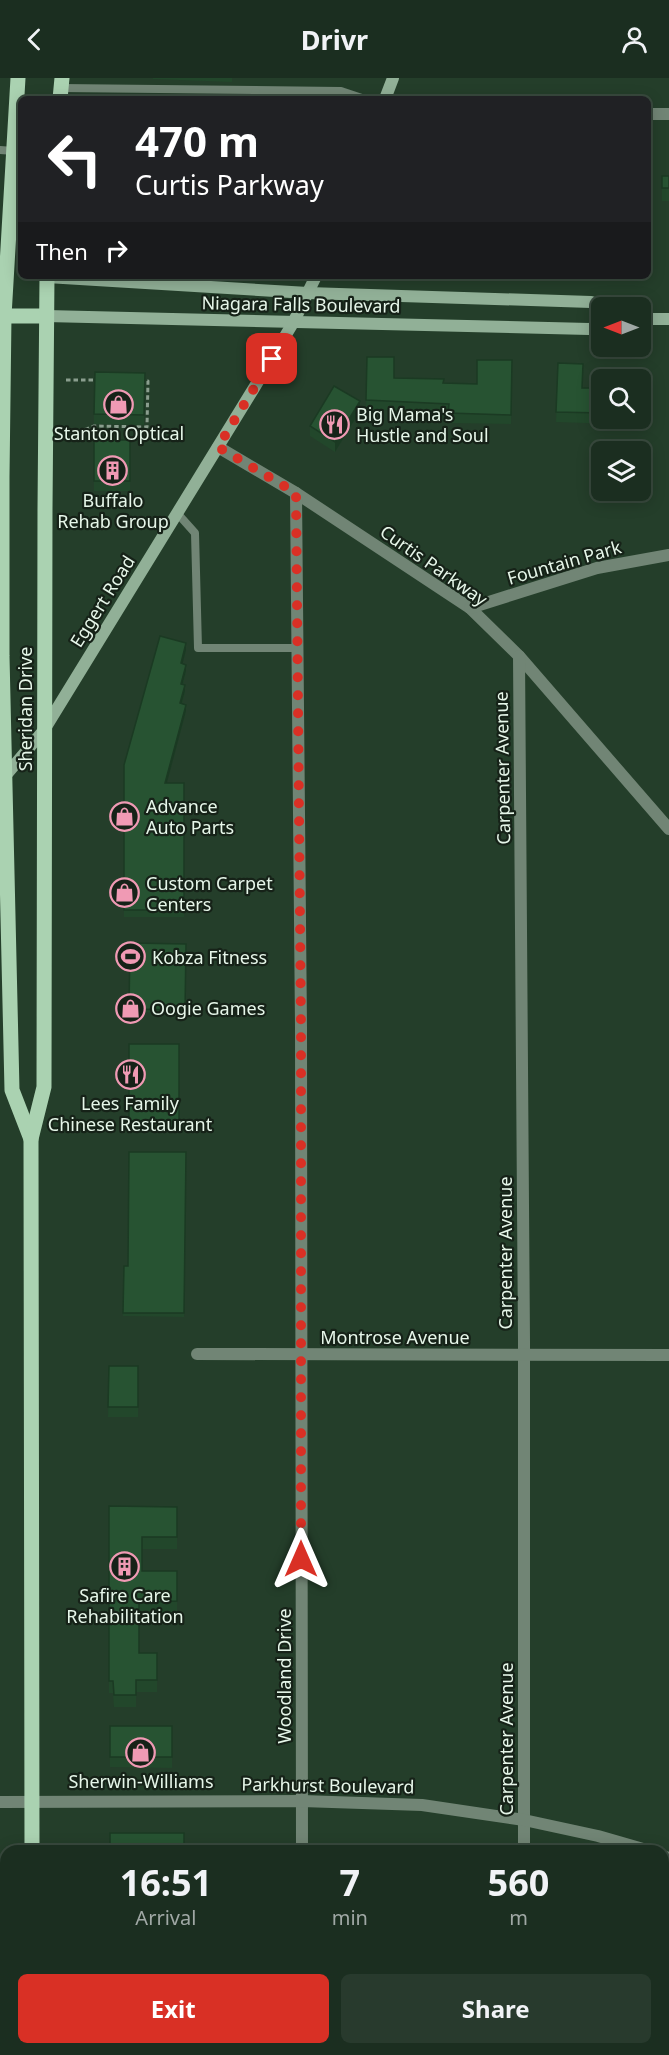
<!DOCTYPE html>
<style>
:root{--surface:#1b2e20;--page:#283a2d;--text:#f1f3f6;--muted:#a0a8a5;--line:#394a3e;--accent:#d93025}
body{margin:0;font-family:"Noto Sans",sans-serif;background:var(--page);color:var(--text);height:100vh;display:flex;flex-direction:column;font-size:22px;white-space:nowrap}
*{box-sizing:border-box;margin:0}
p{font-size:20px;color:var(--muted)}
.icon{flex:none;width:33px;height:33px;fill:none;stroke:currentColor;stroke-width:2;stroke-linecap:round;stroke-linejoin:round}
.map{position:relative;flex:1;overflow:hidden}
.details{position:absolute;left:0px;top:1767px;width:669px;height:210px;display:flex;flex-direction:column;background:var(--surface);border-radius:18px 18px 0 0;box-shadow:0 3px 15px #0003,0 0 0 2px var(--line)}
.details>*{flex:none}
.banner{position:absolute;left:18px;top:18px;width:633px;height:183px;border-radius:9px;box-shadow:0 3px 15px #0003,0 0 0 2px var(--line);background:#202124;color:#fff;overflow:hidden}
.needle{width:39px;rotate:270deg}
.tools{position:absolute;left:591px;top:219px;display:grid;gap:12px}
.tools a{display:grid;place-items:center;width:60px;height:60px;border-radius:9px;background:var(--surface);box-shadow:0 3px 15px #0003,0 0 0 2px var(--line);font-size:30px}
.pin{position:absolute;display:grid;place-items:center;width:51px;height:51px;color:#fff;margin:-26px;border-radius:12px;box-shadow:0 3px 9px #0006}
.me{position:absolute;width:66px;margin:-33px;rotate:0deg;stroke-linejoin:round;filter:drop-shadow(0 0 4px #0008)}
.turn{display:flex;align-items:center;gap:21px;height:126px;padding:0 18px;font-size:27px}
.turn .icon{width:78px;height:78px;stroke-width:2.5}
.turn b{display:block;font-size:42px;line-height:51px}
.then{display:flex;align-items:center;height:57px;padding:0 18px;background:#0003;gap:12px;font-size:22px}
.eta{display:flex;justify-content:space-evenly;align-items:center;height:102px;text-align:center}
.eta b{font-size:36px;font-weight:700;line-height:42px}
.button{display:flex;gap:12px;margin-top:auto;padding:12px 18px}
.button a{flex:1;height:69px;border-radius:9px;background:var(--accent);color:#fff;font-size:24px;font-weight:700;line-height:69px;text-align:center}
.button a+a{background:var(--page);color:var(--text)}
header{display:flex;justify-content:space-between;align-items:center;height:78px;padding:0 18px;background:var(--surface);font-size:27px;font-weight:700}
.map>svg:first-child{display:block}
</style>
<header><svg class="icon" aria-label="back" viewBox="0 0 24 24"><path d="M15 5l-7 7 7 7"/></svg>Drivr<svg class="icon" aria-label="person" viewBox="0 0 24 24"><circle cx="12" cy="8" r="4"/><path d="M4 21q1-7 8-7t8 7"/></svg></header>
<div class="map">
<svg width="669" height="1977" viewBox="0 0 669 1977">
<rect width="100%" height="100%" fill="#243e2a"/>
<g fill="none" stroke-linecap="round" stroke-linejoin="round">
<g stroke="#8a9e8e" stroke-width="3" stroke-dasharray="4.5 3" stroke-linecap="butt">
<polyline points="66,302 96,302"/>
<polyline points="64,360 94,348 147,349 148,303 142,303"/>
</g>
<g stroke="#718575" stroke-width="8">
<polyline points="61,10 341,13 365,21"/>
<polyline points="253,21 256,12"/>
<polyline points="0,72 14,73"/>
<polyline points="178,436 195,455 198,570 298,570"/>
<polyline points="0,1826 6,1826"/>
<polyline points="0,1853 6,1853"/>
<polyline points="0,1910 6,1910"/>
</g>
<g stroke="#718575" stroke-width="12">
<polyline points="648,36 669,36"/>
<polyline points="218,369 296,415 470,530 519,578 669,751"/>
<polyline points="296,415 301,949 302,1773"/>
<polyline points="470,530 597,490 669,477"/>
<polyline points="519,578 524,1263 524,1773"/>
<polyline points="197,1276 669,1277"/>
<polyline points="0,1724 302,1723 422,1727 524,1742 598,1758 650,1773"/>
<polyline points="663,1778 669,1780"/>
<polyline points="526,1971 526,1977"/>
<polyline points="302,1977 302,1971"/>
</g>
<g stroke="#91b097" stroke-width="12">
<polyline points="385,21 393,0"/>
<polyline points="47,199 308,215 591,224 608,230"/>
<polyline points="46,238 589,251 602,249"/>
<polyline points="640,241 669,241"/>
<polyline points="1,703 44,652 254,310 293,245 316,198"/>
</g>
<g stroke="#aad2b1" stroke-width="15">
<polyline points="18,0 4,238 2,399 2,578 12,1012 31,1061"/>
<polyline points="60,21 62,0"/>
<polyline points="0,238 46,238"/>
<polyline points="32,1773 31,1061 44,1009 45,431 47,198"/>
<polyline points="33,1971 33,1977"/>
</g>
</g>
<g fill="#22472b">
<polygon points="153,0 232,0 232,4 153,1"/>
<rect x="662" y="98" width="7" height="25"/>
<polygon points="367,279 394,300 443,305 477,306 512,282 511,346 448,345 448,335 366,331"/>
<polygon points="558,285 582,310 602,310 602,340 616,340 616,346 556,344"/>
<polygon points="145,295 144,347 94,346 94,336"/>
<polygon points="360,333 335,374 310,358 310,348"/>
<rect x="94" y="362" width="36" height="51"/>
<polygon points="186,572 182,586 186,593 183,606 185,613 182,626 186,633 166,705 184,705 184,839 124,839 124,687"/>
<polygon points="130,865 186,866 185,935 129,934"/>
<polygon points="129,966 179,966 179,1052 129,1053"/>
<polygon points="186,1074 184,1239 123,1238 124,1188 128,1188"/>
<polygon points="109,1288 138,1288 138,1339 108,1339"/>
<polygon points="109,1428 177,1429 177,1471 142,1471 142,1493 177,1493 177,1535 139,1537 139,1575 157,1575 157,1614 136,1614 136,1629 114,1629 113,1615 109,1615"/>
<polygon points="110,1648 172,1648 172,1690 110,1689"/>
<rect x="178" y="1971" width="15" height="6"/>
</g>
<g fill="#1b3a23">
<polygon points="360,323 360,333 335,374 335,364"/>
<polygon points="186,565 186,572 181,592 181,585"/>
<polygon points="186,587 186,593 181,612 181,606"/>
<polygon points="185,607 185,613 180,632 180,625"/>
<polygon points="186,627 186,633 165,712 165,705"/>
</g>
<g fill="#275332" stroke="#1b3a23" stroke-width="1.5">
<rect x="662" y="98" width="7" height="12"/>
<polygon points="367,279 394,279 394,300 444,301 443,305 477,306 477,282 512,282 511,337 448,335 449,326 366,322"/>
<polygon points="558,285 583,286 582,310 602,310 602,335 556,334"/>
<polygon points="95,294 145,295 144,337 94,336"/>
<polygon points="334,308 360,323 335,364 310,348"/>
<rect x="94" y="362" width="36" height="41"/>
<polygon points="160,558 186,565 181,585 186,587 181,606 185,607 180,625 186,627 165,705 184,705 184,832 124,832 124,687"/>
<polygon points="130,865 186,866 185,932 129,931"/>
<rect x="129" y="966" width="50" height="83"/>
<polygon points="129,1074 186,1074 184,1235 123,1235 124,1188 128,1188"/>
<polygon points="109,1288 138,1288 138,1329 108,1329"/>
<polygon points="109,1428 177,1429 177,1459 142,1459 142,1493 177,1493 177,1523 139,1525 139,1575 157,1575 157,1602 136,1602 136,1617 114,1617 113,1603 109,1603"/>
<rect x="110" y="1648" width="62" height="31"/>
<rect x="110" y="1755" width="74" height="18"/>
<rect x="110" y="1971" width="23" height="6"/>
</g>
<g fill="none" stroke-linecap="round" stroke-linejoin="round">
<polyline stroke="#d93025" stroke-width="10" stroke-dasharray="0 18" points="272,281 218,369 296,415 301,949 301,1481"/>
</g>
<defs>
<symbol id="shop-ring" viewBox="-11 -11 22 22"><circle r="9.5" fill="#162218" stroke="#f09ab4" stroke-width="1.5"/><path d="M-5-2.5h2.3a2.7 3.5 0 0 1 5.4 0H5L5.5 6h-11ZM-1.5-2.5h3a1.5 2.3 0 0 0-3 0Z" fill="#f09ab4"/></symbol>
<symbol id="restaurant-ring" viewBox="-11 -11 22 22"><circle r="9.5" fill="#162218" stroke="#f09ab4" stroke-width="1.5"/><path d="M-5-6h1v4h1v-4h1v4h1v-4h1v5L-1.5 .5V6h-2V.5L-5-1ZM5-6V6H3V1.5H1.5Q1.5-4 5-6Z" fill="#f09ab4"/></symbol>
<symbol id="building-ring" viewBox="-11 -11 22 22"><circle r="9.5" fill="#162218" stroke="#f09ab4" stroke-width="1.5"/><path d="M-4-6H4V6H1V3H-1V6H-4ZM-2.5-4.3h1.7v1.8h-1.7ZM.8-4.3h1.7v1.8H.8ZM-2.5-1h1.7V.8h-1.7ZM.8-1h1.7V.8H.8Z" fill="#f09ab4"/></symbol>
<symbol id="stadium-ring" viewBox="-11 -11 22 22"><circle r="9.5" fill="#162218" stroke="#f09ab4" stroke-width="1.5"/><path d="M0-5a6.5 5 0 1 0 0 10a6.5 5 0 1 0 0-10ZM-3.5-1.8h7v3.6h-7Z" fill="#f09ab4"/></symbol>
</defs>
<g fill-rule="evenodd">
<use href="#shop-ring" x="102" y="310" width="33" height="33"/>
<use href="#restaurant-ring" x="318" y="330" width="33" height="33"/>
<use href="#building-ring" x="96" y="376" width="33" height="33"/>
<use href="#shop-ring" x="108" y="722" width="33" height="33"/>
<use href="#shop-ring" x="108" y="798" width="33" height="33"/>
<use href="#stadium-ring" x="114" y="862" width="33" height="33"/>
<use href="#shop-ring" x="114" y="914" width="33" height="33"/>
<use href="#restaurant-ring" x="114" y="980" width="33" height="33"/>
<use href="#building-ring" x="108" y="1472" width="33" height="33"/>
<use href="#shop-ring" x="124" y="1658" width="33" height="33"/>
</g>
<g text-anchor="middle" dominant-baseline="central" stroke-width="4.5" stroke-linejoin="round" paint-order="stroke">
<g font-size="18" fill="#e6f6e9" stroke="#162218">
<text transform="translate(301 226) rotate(1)">Niagara Falls Boulevard</text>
<text transform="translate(564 484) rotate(-16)">Fountain Park</text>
<text transform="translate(434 487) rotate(35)">Curtis Parkway</text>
<text transform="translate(102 523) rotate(-58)">Eggert Road</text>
<text transform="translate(25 631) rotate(-90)">Sheridan Drive</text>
<text transform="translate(502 690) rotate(-91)">Carpenter Avenue</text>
<text transform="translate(505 1175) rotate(-90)">Carpenter Avenue</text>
<text x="395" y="1259">Montrose Avenue</text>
<text transform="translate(284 1598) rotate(-90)">Woodland Drive</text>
<text transform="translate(506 1661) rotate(-90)">Carpenter Avenue</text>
<text transform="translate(328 1707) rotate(1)">Parkhurst Boulevard</text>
</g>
<g font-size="18" fill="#e6f6e9" stroke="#162218" text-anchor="start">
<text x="356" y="336">Big Mama's<tspan x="356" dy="21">Hustle and Soul</tspan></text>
<text x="119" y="355" text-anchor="middle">Stanton Optical</text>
<text x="113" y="422" text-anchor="middle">Buffalo<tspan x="113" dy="21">Rehab Group</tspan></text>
<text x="146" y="728">Advance<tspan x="146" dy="21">Auto Parts</tspan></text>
<text x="146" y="805">Custom Carpet<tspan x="146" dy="21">Centers</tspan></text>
<text x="152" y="879">Kobza Fitness</text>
<text x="151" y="930">Oogie Games</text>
<text x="130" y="1025" text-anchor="middle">Lees Family<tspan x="130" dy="21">Chinese Restaurant</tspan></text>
<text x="125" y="1517" text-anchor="middle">Safire Care<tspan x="125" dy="21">Rehabilitation</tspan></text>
<text x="141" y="1703" text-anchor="middle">Sherwin-Williams</text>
</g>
</g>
</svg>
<div class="tools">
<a><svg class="needle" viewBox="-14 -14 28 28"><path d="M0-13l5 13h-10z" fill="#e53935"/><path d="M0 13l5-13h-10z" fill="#a0a8a5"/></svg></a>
<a><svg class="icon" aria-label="search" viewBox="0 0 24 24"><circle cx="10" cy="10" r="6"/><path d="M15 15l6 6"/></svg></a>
<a><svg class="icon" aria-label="layers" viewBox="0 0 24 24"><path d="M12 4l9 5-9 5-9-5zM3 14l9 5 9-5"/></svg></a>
</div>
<div class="pin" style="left:272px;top:281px;background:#d93025"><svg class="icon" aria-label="arrive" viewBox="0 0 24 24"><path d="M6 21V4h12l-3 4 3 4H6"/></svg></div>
<svg class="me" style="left:301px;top:1481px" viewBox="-20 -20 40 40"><path d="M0-17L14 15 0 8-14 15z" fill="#d93025" stroke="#fff" stroke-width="4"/></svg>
<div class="banner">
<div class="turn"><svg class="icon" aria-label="left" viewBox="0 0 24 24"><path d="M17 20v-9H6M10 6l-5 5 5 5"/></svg><div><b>470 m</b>Curtis Parkway</div></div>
<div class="then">Then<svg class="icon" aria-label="right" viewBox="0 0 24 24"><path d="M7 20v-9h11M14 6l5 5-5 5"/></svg></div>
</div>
<section class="details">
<div class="eta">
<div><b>16:51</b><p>Arrival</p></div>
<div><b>7</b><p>min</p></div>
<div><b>560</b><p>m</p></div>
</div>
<div class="button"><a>Exit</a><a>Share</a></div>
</section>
</div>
